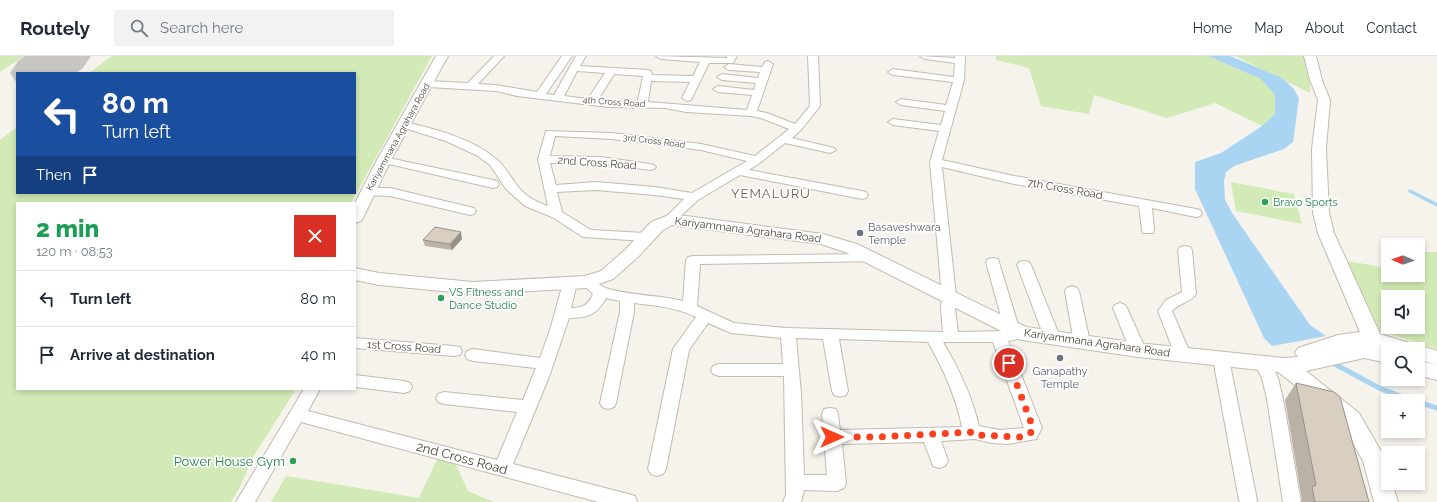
<!DOCTYPE html>
<meta charset="utf-8">
<style>
:root{--surface:#fff;--page:#f2f2f3;--text:#1f2937;--muted:#747a83;--line:#e0e1e3}
body{margin:0;font-family:Raleway,sans-serif;background:var(--page);color:var(--text);height:100vh;display:flex;flex-direction:column;font-size:15px;white-space:nowrap}
*{box-sizing:border-box;margin:0}
p{font-size:13px;color:var(--muted)}
.icon{flex:none;width:22px;height:22px;fill:none;stroke:currentColor;stroke-width:2;stroke-linecap:round;stroke-linejoin:round}
.map{position:relative;flex:1;overflow:hidden}
.details{position:absolute;left:16px;top:146px;width:340px;height:188px;display:flex;flex-direction:column;background:var(--surface);border-radius:0px;box-shadow:0 2px 6px #0003}
.details>*{flex:none}
.banner{position:absolute;left:16px;top:16px;width:340px;height:122px;border-radius:0px;box-shadow:0 2px 6px #0003;background:#1a4fa0;color:#fff;overflow:hidden}
.needle{width:26px;rotate:272deg}
.tools{position:absolute;left:1381px;top:182px;display:grid;gap:8px}
.tools a{display:grid;place-items:center;width:44px;height:44px;border-radius:0px;background:var(--surface);box-shadow:0 2px 6px #0003;font-size:20px}
.pin{position:absolute;display:grid;place-items:center;width:34px;height:34px;color:#fff;margin:-17px;border:2px solid #fff;border-radius:50%;box-shadow:0 1px 4px #0007}
.me{position:absolute;width:44px;margin:-22px;rotate:90deg;stroke-linejoin:round;filter:drop-shadow(0 0 3px #0008)}
.turn{display:flex;align-items:center;gap:14px;height:84px;padding:0 20px;font-size:18px}
.turn .icon{width:52px;height:52px;stroke-width:2.5}
.turn b{display:block;font-size:28px;line-height:34px}
.then{display:flex;align-items:center;height:38px;padding:0 20px;background:#0003;gap:8px;font-size:15px}
.round{display:grid;place-items:center;flex:none;width:42px;height:42px;border-radius:0px;background:var(--page)}
.summary{display:flex;align-items:center;justify-content:space-between;height:68px;padding:0 20px}
h1{font-size:24px;font-weight:800;line-height:30px;color:#1e9e55}
ul{padding:0;list-style:none}
li{display:flex;align-items:center;gap:12px;height:56px;padding:0 20px;border-top:1px solid var(--line)}
li div{flex:1}
li b{display:block;font-size:15px}
li em{font-style:normal}
header{display:flex;align-items:center;gap:24px;box-sizing:border-box;height:56px;padding:0 20px;background:var(--surface);border-bottom:1px solid var(--line)}
header strong{font-size:19px}
nav{display:flex;gap:22px;margin-inline-start:auto;font-size:14px}
.search{width:280px;height:36px;background:var(--page);display:flex;align-items:center;gap:10px;box-sizing:border-box;padding:0 14px;border-radius:0px;color:var(--muted);font-size:15px}
.map>svg:first-child{display:block}
</style>
<header>
<strong>Routely</strong>
<div class="search"><svg class="icon" aria-label="search" viewBox="0 0 24 24"><circle cx="10" cy="10" r="6"/><path d="M15 15l6 6"/></svg>Search here</div>
<nav><a>Home</a><a>Map</a><a>About</a><a>Contact</a></nav>
</header>
<div class="map">
<svg width="1437" height="446" viewBox="0 0 1437 446">
<rect width="100%" height="100%" fill="#f6f3ec"/>
<g fill="#d2eab5" fill-rule="evenodd">
<polygon points="0,0 24,0 0,16"/>
<polygon points="112,0 432,0 351,147 17,147 17,333 296,333 253,401 239,433 231,446 0,446 0,84 17,71 17,137 355,137 355,17 89,17"/>
<polygon points="996,0 1208,0 1261,23 1275,39 1275,58 1262,70 1215,47 1167,62 1094,39 1089,58 1041,50 1029,12 996,4"/>
<polygon points="1235,0 1311,0 1310,37"/>
<polygon points="1231,126 1294,138 1302,168 1236,155"/>
<path d="M1418,196H1437V293L1380,275L1347,205L1388,212V219H1418ZM1388,241H1418V271H1388Z"/>
<polygon points="438,401 454,405 468,435 494,446 271,446 286,420 419,442"/>
</g>
<polygon fill="#a9d4f2" points="1208,0 1230,0 1282,22 1293,32 1299,42 1293,86 1284,93 1234,110 1226,116 1224,125 1225,144 1232,157 1310,269 1326,280 1272,290 1264,282 1195,133 1195,106 1221,97 1262,70 1275,58 1275,39 1261,23"/>
<g fill="none" stroke-linecap="round" stroke-linejoin="round">
<polyline stroke="#a9d4f2" stroke-width="3.5" points="1410,135 1437,149"/>
<g stroke="#a9d4f2" stroke-width="5">
<polyline points="1331,306 1381,333 1415,345"/>
<polyline points="1418,346 1437,352"/>
</g>
<polygon fill="#c8c6c3" fill-rule="evenodd" points="25,0 91,0 83,12 76,17 17,17 17,27 10,17 18,5"/>
<defs>
<g id="minor">
<path d="M494,0H504L478,28L496,29L537,36L562,0H572L546,38L554,39L576,0H586L580,10L648,14L651,15L652,19L693,20L700,6L661,3L656,0L727,2V0H737L733,7H709L691,44L687,45L682,42L690,26L651,25L648,46L747,54L752,39L718,36L713,33L718,30L754,34L756,27L722,24L717,21L722,18L758,22L760,16L729,14L724,11L729,8L762,11L765,6L768,5L773,8L757,55L767,57L795,68L810,50L808,0H818L820,50L801,74L792,82L834,92L836,94L830,97L785,87L761,106L749,114L862,135L866,136L868,139L866,142L862,143L740,119L698,144L673,167H665L663,164L684,143L655,139L596,134L557,136L562,156L591,174L645,177L650,178L652,181L650,184L645,185L583,181L552,161L525,150L506,133L490,109L478,100L446,85L401,71L400,69L405,66C435,73 471,82 495,102C504,109 510,120 516,128C523,139 536,146 548,150L538,103L546,75L612,77L701,88L755,100L789,73L761,62L751,60L686,56L665,52L608,51L517,40L496,35L428,31L423,28L428,25L468,27ZM577,15L605,17L588,43L564,40ZM614,18L643,20L638,45L598,44ZM555,80L612,83L701,94L747,105L692,137L655,131L596,126L556,129L550,107H601L650,114L654,113L656,111L654,109L650,108L601,101L550,100Z"/>
<path d="M920,0L955,2V0H965L964,24L942,104L1014,120L1196,153L1200,154L1202,157L1200,160L1196,161L1152,152L1154,174L1153,177H1143L1142,174L1139,150L1014,128L942,111L956,240L955,254L958,276L1005,275L986,206L988,203L993,202L998,203L1019,272L1027,273L1030,277L1027,281L1008,285L1042,372L1036,383L1008,388L991,387L975,383L941,385L948,405L945,410L939,412L933,410L924,386L842,388L846,427L844,432L837,435L804,434L801,446H783L786,438L784,320H719L713,318L711,314L713,310L719,308H783L781,282L731,277L708,267L689,294L666,413L663,418L657,420L651,418L648,413L673,293L696,261C676,251 656,250 634,247V256L616,347L614,351L608,353L602,351L600,347L620,256V245L606,242C597,259 587,262 569,262L549,321L513,408L628,438L635,440L637,446H598L301,366L255,446H236L304,333H320L308,355L497,404L517,356L444,348L438,346L436,342L438,338L444,336L523,344L536,312L473,305L467,303L465,299L467,295L473,293L540,302L550,274L563,227L565,224L570,223L575,224L577,227L571,252C583,252 588,249 593,238L580,226L582,223C593,220 599,231 609,233C634,240 659,239 683,245L686,204L688,201L693,200L873,198L878,199L880,202L878,205L700,208L697,250L734,267L786,272L943,276L941,254L942,240L930,106L939,75L893,69L888,66L893,63L941,69L945,55L901,49L896,46L901,43L946,49L953,26L893,19L888,16L893,13L954,21L955,7L925,3ZM796,282L823,283L832,335L834,339L840,341L846,339L848,335L839,283L928,286C943,313 956,340 962,371L840,374L838,358L836,353L830,352L824,353L822,358L827,419H804L801,337ZM943,286H993L1024,372L1000,374L979,370C972,340 959,313 943,286Z"/>
<polygon points="384,101 493,124 497,125 499,128 497,131 493,132 380,106 378,104 380,102"/>
<polygon points="368,132 390,132 474,152 476,155 474,158 470,159 390,140 364,139 362,136 364,133"/>
<path d="M1185,190L1190,191L1192,194L1196,238C1191,246 1179,247 1172,255L1191,299L1189,303L1183,305L1177,303L1175,299L1158,255L1166,244L1182,236L1178,194L1180,191Z"/>
<polygon points="1024,205 1029,206 1031,209 1060,281 1057,285 1052,286 1047,285 1044,281 1017,209 1019,206"/>
<polygon points="1072,230 1077,232 1079,235 1090,286 1087,290 1082,291 1077,290 1074,286 1065,235 1067,232"/>
<polygon points="1120,247 1125,249 1127,252 1146,294 1143,298 1138,299 1133,298 1130,294 1113,252 1115,249"/>
<polygon points="355,282 454,290 460,291 462,295 460,299 454,300 355,292"/>
<polygon points="1221,297 1227,299 1229,303 1257,444 1256,446 1240,446 1239,444 1213,303 1215,299"/>
<polygon points="1262,300 1268,302 1278,322 1283,343 1301,446 1283,446 1267,343 1262,322 1254,306 1256,302"/>
<polygon points="355,319 404,325 410,327 412,331 410,335 404,337 355,331"/>
</g>
<g id="tertiary">
<polygon points="436,0 448,0 391,104 363,162 361,165 355,167 355,147 377,104"/>
<polygon points="1304,0 1316,0 1322,24 1330,44 1326,93 1329,157 1334,177 1380,278 1413,288 1414,290 1418,289 1437,295 1437,309 1418,303 1418,293 1388,293 1388,307 1364,302 1306,315 1359,357 1386,404 1388,412 1388,427 1392,427 1398,446 1374,446 1363,405 1343,369 1314,344 1278,316 1138,301 1022,284 1015,282 845,196 821,188 672,169 663,174 638,201 613,223 587,232 473,238 379,229 355,224 355,212 379,217 473,226 585,220 601,215 626,193 651,166 669,159 686,160 823,178 857,188 1026,271 1138,287 1283,302 1298,301 1295,297 1298,292 1338,279 1360,276 1318,177 1313,157 1312,93 1318,44 1310,24"/>
<polygon points="1418,304 1437,309 1437,324 1418,319"/>
</g>
</defs>
<use href="#minor" stroke="#c2bbae" stroke-width="2"/>
<use href="#tertiary" stroke="#c2bbae" stroke-width="2"/>
<use href="#minor" fill="#fff" fill-rule="evenodd"/>
<use href="#tertiary" fill="#fff" fill-rule="evenodd"/>
</g>
<g fill="#bab2a6">
<polygon points="462,183 452,194 425,190 423,184"/>
<polygon points="1296,327 1369,446 1300,446 1302,444 1285,344"/>
</g>
<polygon fill="#979187" points="461,176 462,183 452,194 450,188"/>
<g fill="#d8cfc1" stroke="#979187">
<polygon points="435,171 461,176 450,188 423,184"/>
<polygon points="1296,327 1334,336 1340,341 1369,446 1315,446 1312,431 1316,429"/>
</g>
<g fill="none" stroke-linecap="round" stroke-linejoin="round">
<polyline stroke="#fc3f1d" stroke-width="7" stroke-dasharray="0 12.6" points="832,381 876,381 974,376 977,379 1020,381 1030,378 1033,372 1009,307"/>
</g>
<g fill="#2e9e5b" stroke="#fff" stroke-width="1.5">
<circle cx="1265" cy="146" r="4"/>
<circle cx="441" cy="242" r="4"/>
<circle cx="293" cy="405" r="4"/>
</g>
<g fill="#6b7280" stroke="#fff" stroke-width="1.5">
<circle cx="860" cy="177" r="4"/>
<circle cx="1060" cy="302" r="4"/>
</g>
<g text-anchor="middle" dominant-baseline="central" stroke-width="3.5" stroke-linejoin="round" paint-order="stroke">
<g font-size="9" fill="#4b4439" stroke="#fff">
<text transform="translate(614 46) rotate(4)">4th Cross Road</text>
<text transform="translate(398 81) rotate(-61)">Kariyammana Agrahara Road</text>
<text transform="translate(654 85) rotate(7)">3rd Cross Road</text>
</g>
<g font-size="11" fill="#4b4439" stroke="#fff">
<text transform="translate(597 107) rotate(4)">2nd Cross Road</text>
<text transform="translate(1065 133) rotate(10)">7th Cross Road</text>
<text transform="translate(748 174) rotate(7)">Kariyammana Agrahara Road</text>
<text transform="translate(1097 287) rotate(8)">Kariyammana Agrahara Road</text>
<text transform="translate(404 291) rotate(4)">1st Cross Road</text>
</g>
<g font-size="11" fill="#27864d" stroke="#fff" text-anchor="start">
<text x="1273" y="146">Bravo Sports</text>
<text x="449" y="236">VS Fitness and<tspan x="449" dy="13">Dance Studio</tspan></text>
</g>
<g font-size="11" fill="#5b616d" stroke="#fff" text-anchor="start">
<text x="868" y="171">Basaveshwara<tspan x="868" dy="13">Temple</tspan></text>
<text x="1060" y="315" text-anchor="middle">Ganapathy<tspan x="1060" dy="13">Temple</tspan></text>
</g>
<g font-size="13" letter-spacing="1" fill="#6e6250" stroke="#fff">
<text x="771" y="137">YEMALURU</text>
</g>
<g font-size="13" fill="#4b4439" stroke="#fff">
<text transform="translate(462 402) rotate(15)">2nd Cross Road</text>
</g>
<g font-size="13" fill="#27864d" stroke="#fff" text-anchor="end">
<text x="285" y="405">Power House Gym</text>
</g>
</g>
</svg>
<div class="tools">
<a><svg class="needle" viewBox="-14 -14 28 28"><path d="M0-13l5 13h-10z" fill="#e53935"/><path d="M0 13l5-13h-10z" fill="#747a83"/></svg></a>
<a><svg class="icon" aria-label="sound" viewBox="0 0 24 24"><path d="M4 9h4l5-4v14l-5-4H4zM17 9q2 3 0 6"/></svg></a>
<a><svg class="icon" aria-label="search" viewBox="0 0 24 24"><circle cx="10" cy="10" r="6"/><path d="M15 15l6 6"/></svg></a>
<a>+</a>
<a>−</a>
</div>
<div class="pin" style="left:1009px;top:307px;background:#d93025"><svg class="icon" aria-label="arrive" viewBox="0 0 24 24"><path d="M6 21V4h12l-3 4 3 4H6"/></svg></div>
<svg class="me" style="left:832px;top:381px" viewBox="-20 -20 40 40"><path d="M0-17L14 15 0 8-14 15z" fill="#fc3f1d" stroke="#fff" stroke-width="4"/></svg>
<div class="banner">
<div class="turn"><svg class="icon" aria-label="left" viewBox="0 0 24 24"><path d="M17 20v-9H6M10 6l-5 5 5 5"/></svg><div><b>80 m</b>Turn left</div></div>
<div class="then">Then<svg class="icon" aria-label="arrive" viewBox="0 0 24 24"><path d="M6 21V4h12l-3 4 3 4H6"/></svg></div>
</div>
<section class="details">
<div class="summary"><div><h1>2 min</h1><p>120 m · 08:53</p></div><a class="round" style="background:#d93025;color:#fff"><svg class="icon" aria-label="close" viewBox="0 0 24 24"><path d="M6 6l12 12M18 6L6 18"/></svg></a></div>
<ul>
<li><svg class="icon" aria-label="left" viewBox="0 0 24 24"><path d="M17 20v-9H6M10 6l-5 5 5 5"/></svg><div><b>Turn left</b></div><em>80 m</em></li>
<li><svg class="icon" aria-label="arrive" viewBox="0 0 24 24"><path d="M6 21V4h12l-3 4 3 4H6"/></svg><div><b>Arrive at destination</b></div><em>40 m</em></li>
</ul>
</section>
</div>
